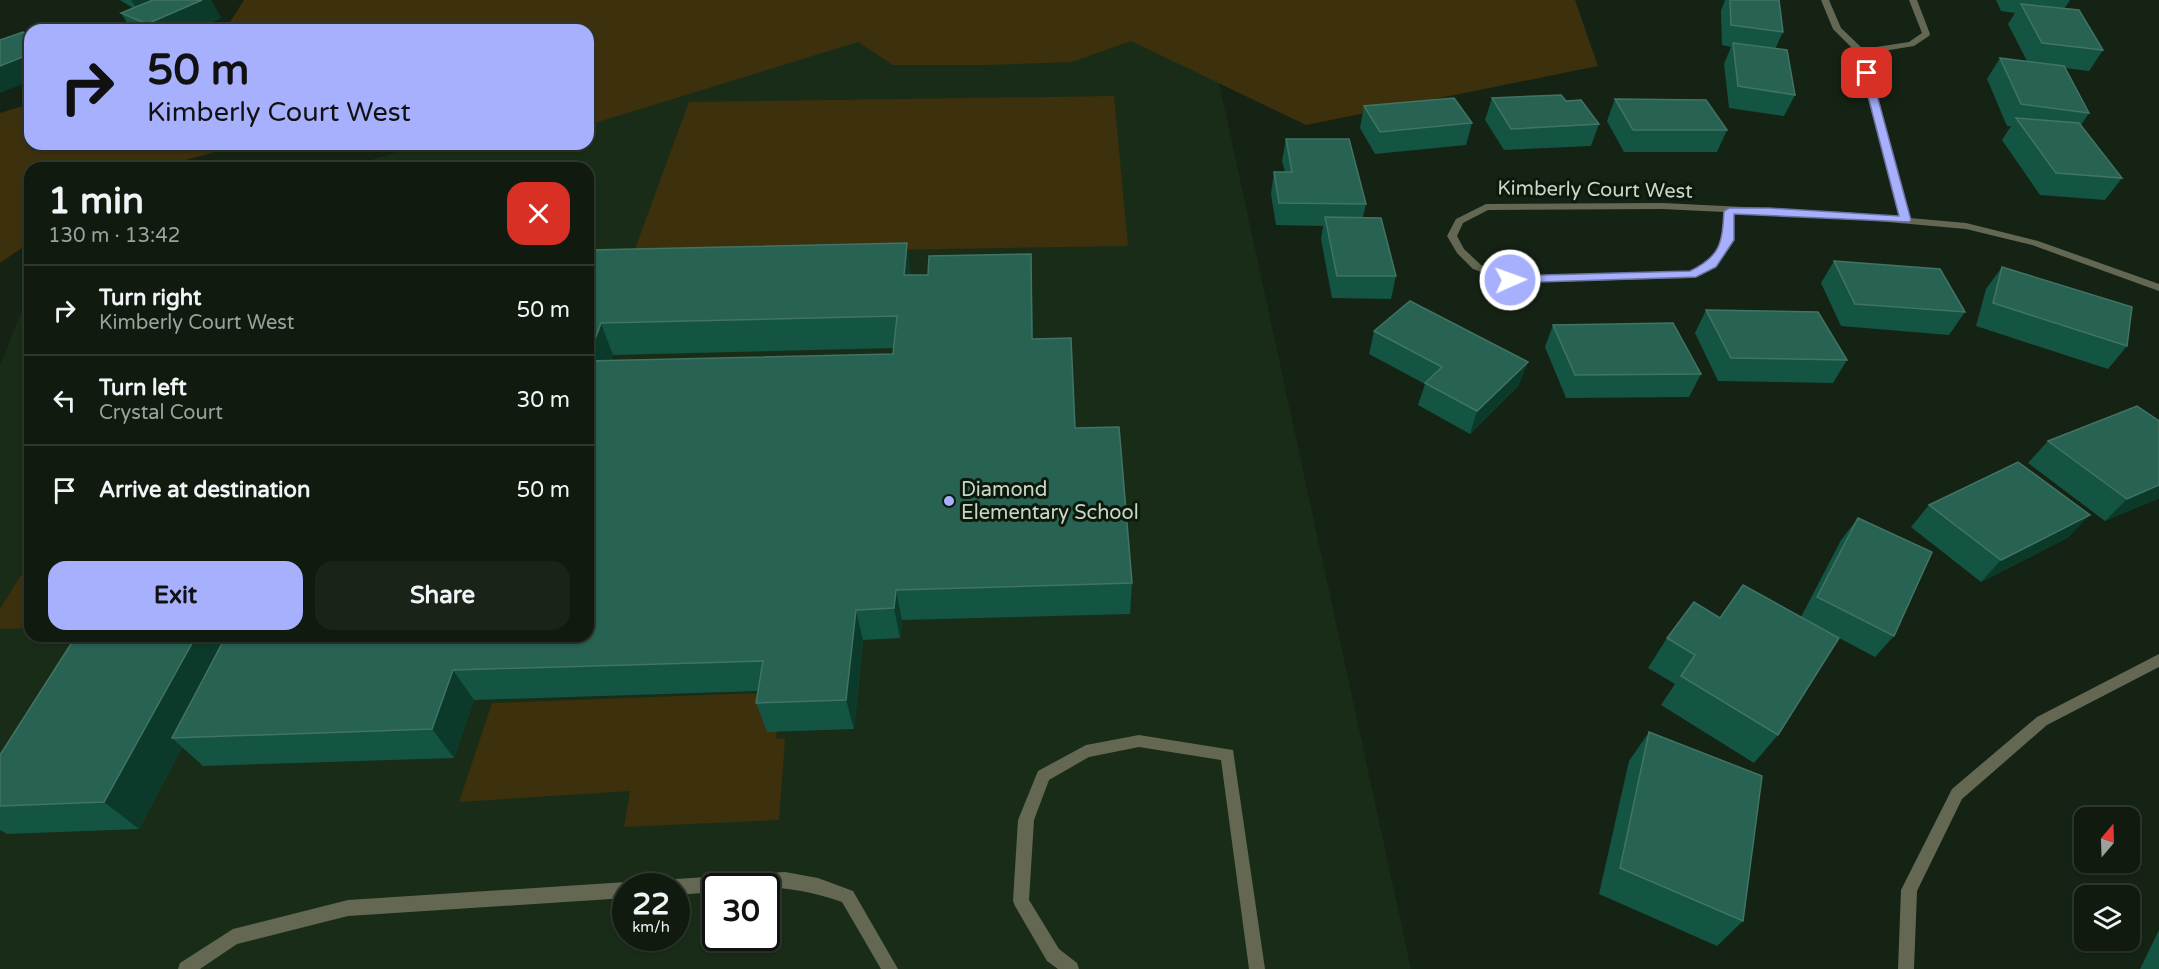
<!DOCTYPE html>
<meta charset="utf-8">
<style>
:root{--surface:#101a0f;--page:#192318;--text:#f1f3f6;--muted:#9ca19e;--line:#30382f;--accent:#a7b0fc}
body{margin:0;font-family:"Varela Round",sans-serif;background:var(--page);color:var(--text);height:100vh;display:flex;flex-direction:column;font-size:22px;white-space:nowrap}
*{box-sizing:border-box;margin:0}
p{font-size:20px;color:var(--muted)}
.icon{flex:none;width:33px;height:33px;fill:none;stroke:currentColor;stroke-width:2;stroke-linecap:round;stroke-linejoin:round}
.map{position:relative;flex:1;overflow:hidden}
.side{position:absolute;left:24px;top:162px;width:570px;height:480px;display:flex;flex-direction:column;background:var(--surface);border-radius:18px;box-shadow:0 2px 4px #0004,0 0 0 2px var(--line)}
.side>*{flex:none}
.banner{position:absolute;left:24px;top:24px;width:570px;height:126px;border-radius:18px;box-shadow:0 2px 4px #0004,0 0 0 2px var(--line);background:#a7b0fc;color:#111;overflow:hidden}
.needle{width:39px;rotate:19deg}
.buttons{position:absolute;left:2074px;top:807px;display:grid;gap:12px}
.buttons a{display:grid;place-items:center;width:66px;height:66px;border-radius:12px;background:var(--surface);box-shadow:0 2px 4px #0004,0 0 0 2px var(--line);font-size:30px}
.speed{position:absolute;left:612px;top:873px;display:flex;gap:12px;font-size:30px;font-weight:700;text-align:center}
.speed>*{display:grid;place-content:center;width:78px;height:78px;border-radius:50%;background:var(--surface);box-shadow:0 2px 4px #0004,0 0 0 2px var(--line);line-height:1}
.speed small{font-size:15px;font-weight:400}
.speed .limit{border:3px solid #111;border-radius:9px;background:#fff;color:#111}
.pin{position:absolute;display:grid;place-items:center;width:51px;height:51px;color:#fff;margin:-26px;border-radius:12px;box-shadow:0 3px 9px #0006}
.me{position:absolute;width:66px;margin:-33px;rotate:88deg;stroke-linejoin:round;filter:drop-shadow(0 0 4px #0008)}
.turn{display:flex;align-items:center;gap:21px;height:126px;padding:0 24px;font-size:27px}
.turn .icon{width:78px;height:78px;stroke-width:2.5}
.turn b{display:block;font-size:42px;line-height:51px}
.round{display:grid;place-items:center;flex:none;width:63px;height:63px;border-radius:18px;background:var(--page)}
.head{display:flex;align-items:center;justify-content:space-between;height:102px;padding:0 24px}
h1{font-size:36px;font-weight:800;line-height:45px}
.primary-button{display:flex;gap:12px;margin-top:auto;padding:12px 24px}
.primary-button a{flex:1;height:69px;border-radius:18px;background:var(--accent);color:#111;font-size:24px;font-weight:800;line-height:69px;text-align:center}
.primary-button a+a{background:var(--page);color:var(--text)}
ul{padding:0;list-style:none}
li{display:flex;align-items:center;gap:18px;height:90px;padding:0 24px;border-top:2px solid var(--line)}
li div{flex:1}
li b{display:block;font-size:22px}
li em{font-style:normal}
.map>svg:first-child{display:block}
</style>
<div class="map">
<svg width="2159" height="969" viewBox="0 0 2159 969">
<rect width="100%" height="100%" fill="#152314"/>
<path fill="#192c18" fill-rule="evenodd" d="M926,0L1210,41L1411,969H0V366L30,289V636H588V168H344L424,144H588V96ZM626,886H676V938H626ZM716,886H766V938H716Z"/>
<g fill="#3d300d">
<polygon points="244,0 1575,0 1598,66 1306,125 1131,41 1072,62 988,65 893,65 858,42 588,125 588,30 225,30"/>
<polygon points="1114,96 1128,246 633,254 689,102"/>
<polygon points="30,104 30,144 245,144 156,168 30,168 30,242 0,263 0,113"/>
<polygon points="30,561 30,628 0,629 0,609"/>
<polygon points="782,692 776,738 785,739 779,820 624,827 630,791 459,802 492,703"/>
</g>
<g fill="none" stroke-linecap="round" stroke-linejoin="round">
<g fill="#646853" fill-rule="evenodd">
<polygon points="1139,735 1233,750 1265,969 1249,969 1221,760 1139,747 1089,757 1049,780 1034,820 1029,900 1059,949 1077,963 1079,969 1058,969 1047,961 1015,906 1013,901 1018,820 1038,771 1086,745"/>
<path d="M785,872L818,878L853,891L898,969H881L842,902C797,886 761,886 716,886V892L676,895V886H668L670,882L676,879Z"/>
<polygon points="626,882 632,886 626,886 626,898 348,916 237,944 200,969 178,969 180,963 233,929 348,900"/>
</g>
<g fill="#646853" fill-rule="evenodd">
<path d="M1821,0H1829L1841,28L1863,49L1909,42L1922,33L1909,0H1917L1930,34L1929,36L1914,46L1865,54L1910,218L1966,223L2038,241L2159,284V291L2032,245L1966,229L1843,218L1734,212C1732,244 1725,267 1692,278L1510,283L1473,269L1457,253L1447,236L1456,219L1486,204L1662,203L1843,212L1900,217L1857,53L1833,29ZM1662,209L1724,212L1723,233L1718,250L1708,261L1690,272L1511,277L1481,265L1464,249L1457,236L1463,223L1488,210Z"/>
<polygon points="2159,654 2159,667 2047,725 1962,799 1917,891 1914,969 1898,969 1901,890 1952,789 2037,717"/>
</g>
</g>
<g fill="#145443" fill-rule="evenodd">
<polygon points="120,0 211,0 221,18 193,30 132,30 121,13 133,8"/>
<polygon points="1725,0 1779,0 1783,32 1775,49 1795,95 1784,116 1729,108 1724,64 1731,47 1722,45 1721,11"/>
<polygon points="1996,0 2070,0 2064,9 2103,50 2089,71 2065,68 2089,113 2081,125 2122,178 2105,200 2040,195 2002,140 2011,126 2007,126 1987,79 2000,58 2027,61 2008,24 2015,13 2001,11"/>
<polygon points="1492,98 1566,101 1599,124 1591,146 1504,150 1485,120"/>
<polygon points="1615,99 1727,130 1717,152 1624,152 1607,121"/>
<polygon points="1364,106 1472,123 1466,145 1375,154 1360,128"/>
<polygon points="1286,139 1366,204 1363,217 1396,276 1391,299 1332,298 1321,239 1323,226 1276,225 1271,194 1274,172 1285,172 1282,161"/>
<path d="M588,250L911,275H928L1031,254L1033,339L1075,428L1132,583L1130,614L902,620L900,638L863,640L854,729L767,732L756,703L758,691L474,700L454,758L203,766L182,747L139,829L7,834L0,830V755L588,636ZM894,348L893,354L611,361L613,355Z"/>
<polygon points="1834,261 1965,312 1949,335 1841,326 1821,283"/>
<polygon points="2002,267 2127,346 2108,369 1976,326 1986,289"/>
<polygon points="1706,310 1847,360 1833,383 1718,381 1695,333"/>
<polygon points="1553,325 1701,374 1689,397 1566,398 1545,347"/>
<polygon points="1374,331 1519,385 1470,434 1418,405 1425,384 1369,354"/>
<polygon points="2048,441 2159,498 2105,521 2028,463"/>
<polygon points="1929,505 2069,537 1981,582 1911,527"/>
<polygon points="1858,518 1894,636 1875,657 1839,638 1778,735 1754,763 1661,705 1675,684 1648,668 1667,638 1720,618 1801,617 1841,540"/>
<polygon points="1649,732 1743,921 1717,946 1599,894 1629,761"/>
<polygon points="2159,930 2159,969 2140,969"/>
</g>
<g fill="#0c3a2a">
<polygon points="131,0 168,0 138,11"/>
<polygon points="202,0 211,0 221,18 193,30 151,30 147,24"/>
<polygon points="30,54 30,81 0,93 0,66"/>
<polygon points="907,243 911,275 908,307 904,275"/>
<polygon points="1031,254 1032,285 1033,370 1032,339"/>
<polygon points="601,323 613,355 600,393 588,364 588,358"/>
<polygon points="1528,362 1519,385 1470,434 1477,411"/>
<polygon points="2159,485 2159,498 2105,521 2127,499"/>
<polygon points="2090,515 2069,537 1981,582 2001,560"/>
<polygon points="896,590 902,620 900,638 894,608"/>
<polygon points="856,610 863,640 854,729 846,700"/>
<polygon points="196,636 241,636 172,738 182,747 139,829 104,802"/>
<polygon points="453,670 474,700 454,758 432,729"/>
</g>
<g fill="#276252" stroke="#417464" stroke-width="1.5">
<polygon points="153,0 202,0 147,24 121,13"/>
<polygon points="1730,0 1779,0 1783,32 1731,25"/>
<polygon points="2021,4 2079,10 2103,50 2042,43"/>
<polygon points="23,32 30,36 30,54 0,66 0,40"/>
<polygon points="1733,43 1787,50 1795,95 1738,86"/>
<polygon points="2000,58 2064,66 2089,113 2021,104"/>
<polygon points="1561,95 1566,101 1581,100 1599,124 1511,129 1492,98"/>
<polygon points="1454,98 1472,123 1380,132 1364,106"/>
<polygon points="1615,99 1706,100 1727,130 1633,130"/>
<polygon points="2016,118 2079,123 2122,178 2056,173"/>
<polygon points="1286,139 1349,139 1366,204 1279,203 1274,172 1292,172"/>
<polygon points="1325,217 1381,218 1396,276 1337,276"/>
<polygon points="907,243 904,275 928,275 929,256 1031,254 1032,339 1071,338 1075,428 1119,427 1132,583 896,590 894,608 856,610 846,700 756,703 763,661 453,670 432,729 172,738 226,636 588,636 588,361 893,354 897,316 601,323 588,358 588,250"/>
<polygon points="1834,261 1940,269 1965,312 1855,304"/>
<polygon points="2002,267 2132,307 2127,346 1993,303"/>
<polygon points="1410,301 1528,362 1477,411 1425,383 1442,367 1374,331"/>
<polygon points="1706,310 1818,312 1847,360 1731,358"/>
<polygon points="1673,323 1701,374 1575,375 1553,325"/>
<polygon points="2137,406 2159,421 2159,485 2127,499 2048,441"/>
<polygon points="2018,462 2090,515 2001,560 1929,505"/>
<polygon points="1858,518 1932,552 1894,636 1817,597"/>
<polygon points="1743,585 1839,638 1778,735 1681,676 1695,655 1667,638 1694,602 1720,618"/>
<polygon points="76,636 196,636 104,802 0,806 0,755"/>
<polygon points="1649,732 1762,776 1743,921 1620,868"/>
</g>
<path fill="#a7b0fc" stroke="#6d72a4" stroke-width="1.5" d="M1867,70L1871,73L1911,220L1909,222L1734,214V240L1716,267L1696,277L1510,283L1505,280L1510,276L1690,271C1721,256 1722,243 1724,211L1729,208H1769L1899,216L1862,73Z"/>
<circle fill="#a7b0fc" stroke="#0c1a0b" stroke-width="2" cx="949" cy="501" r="6"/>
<g text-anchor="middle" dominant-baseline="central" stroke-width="6" stroke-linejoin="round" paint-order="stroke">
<g font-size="20" fill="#cbd5ca" stroke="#0c1a0b">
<text transform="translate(1595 190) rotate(1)">Kimberly Court West</text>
</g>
<g font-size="20" fill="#cbd5ca" stroke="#0c1a0b" text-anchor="start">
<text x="961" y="490">Diamond<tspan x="961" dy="23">Elementary School</tspan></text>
</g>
</g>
</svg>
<div class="buttons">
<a><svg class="needle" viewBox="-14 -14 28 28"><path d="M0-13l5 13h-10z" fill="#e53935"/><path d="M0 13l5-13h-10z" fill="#9ca19e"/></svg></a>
<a><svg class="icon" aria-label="layers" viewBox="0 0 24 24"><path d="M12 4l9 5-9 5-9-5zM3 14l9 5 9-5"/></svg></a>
</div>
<div class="speed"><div>22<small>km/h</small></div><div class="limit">30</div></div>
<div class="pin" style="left:1867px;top:73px;background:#d93025"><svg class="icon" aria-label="arrive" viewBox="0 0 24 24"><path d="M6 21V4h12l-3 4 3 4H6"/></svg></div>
<svg class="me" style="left:1510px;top:280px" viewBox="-20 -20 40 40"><circle r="17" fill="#a7b0fc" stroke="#fff" stroke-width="3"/><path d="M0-11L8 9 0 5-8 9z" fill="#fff"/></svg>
<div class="banner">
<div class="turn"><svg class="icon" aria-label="right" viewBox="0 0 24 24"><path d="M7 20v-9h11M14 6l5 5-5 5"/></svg><div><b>50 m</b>Kimberly Court West</div></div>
</div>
<section class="side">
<div class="head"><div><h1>1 min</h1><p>130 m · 13:42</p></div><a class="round" style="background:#d93025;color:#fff"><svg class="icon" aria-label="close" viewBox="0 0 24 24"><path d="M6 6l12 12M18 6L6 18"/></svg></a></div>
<ul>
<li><svg class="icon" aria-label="right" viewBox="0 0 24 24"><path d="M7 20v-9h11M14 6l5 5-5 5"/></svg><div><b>Turn right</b><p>Kimberly Court West</p></div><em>50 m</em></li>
<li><svg class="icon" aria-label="left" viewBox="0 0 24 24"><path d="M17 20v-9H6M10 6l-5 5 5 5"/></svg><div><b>Turn left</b><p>Crystal Court</p></div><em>30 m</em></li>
<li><svg class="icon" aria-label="arrive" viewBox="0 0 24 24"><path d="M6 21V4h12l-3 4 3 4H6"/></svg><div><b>Arrive at destination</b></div><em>50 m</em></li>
</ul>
<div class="primary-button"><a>Exit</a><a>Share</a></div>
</section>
</div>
